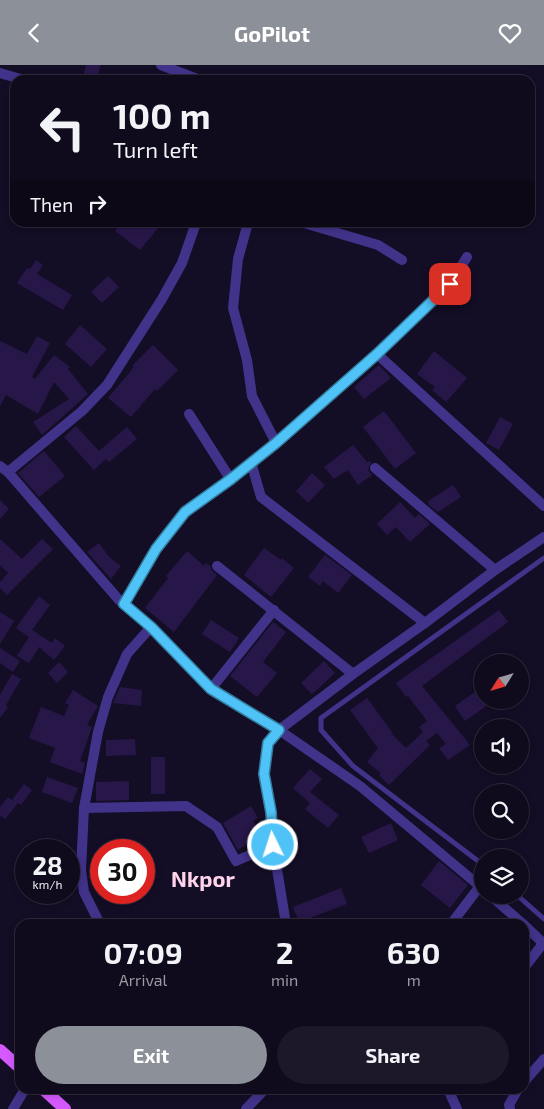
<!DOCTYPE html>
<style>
:root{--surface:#0f0a1c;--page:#1d1829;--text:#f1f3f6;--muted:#9b9aa3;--line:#2f2b3b;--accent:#8c9099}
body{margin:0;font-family:"Exo 2",sans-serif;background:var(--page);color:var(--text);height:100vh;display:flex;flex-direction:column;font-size:19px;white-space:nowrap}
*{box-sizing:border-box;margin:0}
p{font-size:16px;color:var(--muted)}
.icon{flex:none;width:28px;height:28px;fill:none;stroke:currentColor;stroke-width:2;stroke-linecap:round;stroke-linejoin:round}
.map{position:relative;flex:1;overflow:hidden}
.details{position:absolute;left:15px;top:854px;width:514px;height:175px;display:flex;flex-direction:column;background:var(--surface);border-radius:15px;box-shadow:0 2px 8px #0003,0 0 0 1px var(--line)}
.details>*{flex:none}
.hud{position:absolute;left:10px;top:10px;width:525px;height:152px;border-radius:15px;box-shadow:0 2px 8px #0003,0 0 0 1px var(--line);background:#0f0a1c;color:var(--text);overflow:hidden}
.needle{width:32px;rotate:233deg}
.fabs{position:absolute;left:474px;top:589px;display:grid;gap:10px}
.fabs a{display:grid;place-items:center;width:55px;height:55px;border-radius:50%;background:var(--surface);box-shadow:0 2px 8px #0003,0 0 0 1px var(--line);font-size:25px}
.speed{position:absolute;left:15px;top:774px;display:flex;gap:10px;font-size:25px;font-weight:700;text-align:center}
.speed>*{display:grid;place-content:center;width:65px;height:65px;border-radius:50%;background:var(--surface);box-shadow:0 2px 8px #0003,0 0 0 1px var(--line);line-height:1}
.speed small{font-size:12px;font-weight:400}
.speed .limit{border:8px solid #d22;background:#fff;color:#111}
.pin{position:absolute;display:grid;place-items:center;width:42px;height:42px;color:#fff;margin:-21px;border-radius:10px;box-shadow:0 2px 8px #0006}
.me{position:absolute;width:55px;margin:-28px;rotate:356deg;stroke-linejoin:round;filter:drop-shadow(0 0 4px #0008)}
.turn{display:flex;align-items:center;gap:18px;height:105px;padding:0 20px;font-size:22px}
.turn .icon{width:65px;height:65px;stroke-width:2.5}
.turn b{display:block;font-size:35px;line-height:42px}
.then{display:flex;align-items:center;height:48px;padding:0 20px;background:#0003;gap:10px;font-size:19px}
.eta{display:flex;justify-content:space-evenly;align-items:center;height:85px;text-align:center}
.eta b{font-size:30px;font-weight:700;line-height:35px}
.cta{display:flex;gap:10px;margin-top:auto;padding:10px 20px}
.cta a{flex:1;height:58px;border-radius:30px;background:var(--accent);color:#fff;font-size:20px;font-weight:700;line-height:58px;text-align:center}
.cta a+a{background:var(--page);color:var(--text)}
header{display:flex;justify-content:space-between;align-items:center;height:65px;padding:0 20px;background:var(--accent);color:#fff;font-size:22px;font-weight:700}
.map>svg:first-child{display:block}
</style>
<header><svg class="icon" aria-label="back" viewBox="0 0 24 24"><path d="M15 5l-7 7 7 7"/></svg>GoPilot<svg class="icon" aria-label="heart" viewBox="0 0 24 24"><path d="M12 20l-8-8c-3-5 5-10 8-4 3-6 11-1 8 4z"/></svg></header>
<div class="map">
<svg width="544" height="1044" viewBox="0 0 544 1044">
<rect width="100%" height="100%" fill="#140d26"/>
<g fill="#271749">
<polygon points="86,0 101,0 96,15 82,15"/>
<polygon points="122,158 162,158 140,185 115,166"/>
<polygon points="36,195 43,200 37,209 72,230 63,245 17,218 27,203 30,204"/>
<polygon points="108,211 119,222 102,238 91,227"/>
<polygon points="80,260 107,284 91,302 65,279"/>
<polygon points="37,271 50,278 32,312 35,314 54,290 70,302 68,304 88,329 42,370 33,357 69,334 54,317 38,349 6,330 0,341 0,276 27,289"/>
<polygon points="153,280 178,305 157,326 155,324 131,352 108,333 134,302 132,301"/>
<polygon points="434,286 467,313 446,337 432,325 435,322 417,309"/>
<polygon points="379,300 391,313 364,334 354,322"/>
<polygon points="384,346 416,388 395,404 363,362"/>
<polygon points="500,352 513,359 499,385 486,378"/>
<polygon points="76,361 99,386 127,362 137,374 109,397 106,394 94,405 64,372"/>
<polygon points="353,380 367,397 370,396 371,398 368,405 372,410 358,420 348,405 334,414 324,402"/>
<polygon points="44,386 65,411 39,432 18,408"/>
<polygon points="312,408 325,420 308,438 296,426"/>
<polygon points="453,420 461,432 438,447 429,440 428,436"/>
<polygon points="0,435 9,444 0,454"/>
<polygon points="400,437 415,453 419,449 430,459 410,477 396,462 387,470 377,459"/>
<polygon points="0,474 22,494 42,474 53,484 7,530 0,523 0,517 8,508 0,500"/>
<polygon points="99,478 109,492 121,501 111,514 87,487"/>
<polygon points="264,483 281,495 282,493 294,503 271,532 244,510"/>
<polygon points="187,486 204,501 206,498 210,501 212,506 217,510 174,567 145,543 168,513 166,511"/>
<polygon points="325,490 352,510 338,528 323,516 320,521 308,512"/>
<polygon points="39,531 50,540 32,565 52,578 55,573 65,581 54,595 39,582 29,598 17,591 29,572 16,563"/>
<polygon points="499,545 508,557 422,621 470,680 448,695 439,683 446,679 437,668 426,676 430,680 389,720 379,710 381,708 367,697 378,683 350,645 367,633 392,667 391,668 406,683 423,667 419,662 427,656 408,631 406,632 396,618"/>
<polygon points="0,547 14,556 0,579"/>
<polygon points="211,555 239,573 230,587 202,569"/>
<polygon points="273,557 286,567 263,597 277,608 257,632 230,611"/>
<polygon points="0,583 20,596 13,607 0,598"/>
<polygon points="324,596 335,608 312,629 301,618"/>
<polygon points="59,597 68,607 57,618 48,608"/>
<polygon points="12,609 21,614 6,640 8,642 0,653 0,630"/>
<polygon points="120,622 142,625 141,641 113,638"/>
<polygon points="482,622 482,635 495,635 465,656 455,641"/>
<polygon points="73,625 98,641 87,660 92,662 80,696 85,698 82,709 50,697 55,683 29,673 41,642 64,651 69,640 65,638"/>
<polygon points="135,674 136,690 106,691 106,675"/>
<rect x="151" y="692" width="14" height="37"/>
<polygon points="310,704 322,714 310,727 339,750 328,763 305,744 310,738 293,723"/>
<polygon points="47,712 78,723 72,738 42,727"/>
<polygon points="129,716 129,735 96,736 96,717"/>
<polygon points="24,719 32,725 21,740 18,738 5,754 0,750 0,742 8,732 12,735"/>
<polygon points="251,741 258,753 253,756 262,770 238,785 223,758"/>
<polygon points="391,758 398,775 369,788 361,772"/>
<polygon points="40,773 75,786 74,800 69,798 69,785 36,785"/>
<polygon points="439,796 468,820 450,843 421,820"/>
<polygon points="341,823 347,839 299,857 293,842"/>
</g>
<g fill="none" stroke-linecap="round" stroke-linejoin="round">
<g stroke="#41338a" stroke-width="5">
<polyline points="482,799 353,701 321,665 321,653 544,493"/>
<polyline points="517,830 544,854"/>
</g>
<g stroke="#41338a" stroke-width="10">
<polyline points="161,0 200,15"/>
<polyline points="0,8 24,15"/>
<polyline points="248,158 238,194 233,243 247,295 252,331 276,378"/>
<polyline points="304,158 378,180 402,195"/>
<polyline points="377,289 544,441"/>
<polyline points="189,349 231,415"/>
<polyline points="251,397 261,432 425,558"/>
<polyline points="0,401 8,407 119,535 151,562 211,624 279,665 360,721 482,823"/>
<polyline points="375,403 495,505"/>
<polyline points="8,407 82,346 107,320 162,234 182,198 196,158"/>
<polyline points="217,501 353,609"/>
<polyline points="124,539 156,484 185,447 231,415 276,378 377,289 450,219 467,192"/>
<polyline points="211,624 274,545"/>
<polyline points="84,743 186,741 217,762 236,796 273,780"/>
<polyline points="490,830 523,859"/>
<polyline points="100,859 84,827 81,805 84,743 98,667 108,632 127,589 151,562"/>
<polyline points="286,859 273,780 271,747 264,709 268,678 279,665 353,609 425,558 495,505 544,472"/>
<polyline points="451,859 480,821"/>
<polyline points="524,860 541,876 541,881 524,903"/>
<polyline points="524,1017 544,994"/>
<polyline points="448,1024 457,1044"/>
<polyline points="13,1044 25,1024"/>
<polyline points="246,1044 265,1024"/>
<polyline points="510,1044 509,1040 518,1024"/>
</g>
<g stroke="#d659ff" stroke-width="12">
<polyline points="0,985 20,1003"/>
<polyline points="43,1024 65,1044"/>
</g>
</g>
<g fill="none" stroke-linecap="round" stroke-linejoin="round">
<defs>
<polyline id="route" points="273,780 271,747 264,709 268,678 279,665 211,624 151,562 124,539 156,484 185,447 231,414 276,378 377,289 450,219"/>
</defs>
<use href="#route" stroke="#337fa1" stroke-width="12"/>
<use href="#route" stroke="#4fc3f7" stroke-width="9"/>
</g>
<g text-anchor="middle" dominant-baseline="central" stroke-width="5" stroke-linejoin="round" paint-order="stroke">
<g font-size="22" font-weight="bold" fill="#ffd4ea" stroke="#140d26">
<text x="203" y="813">Nkpor</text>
</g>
</g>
</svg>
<div class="fabs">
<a><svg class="needle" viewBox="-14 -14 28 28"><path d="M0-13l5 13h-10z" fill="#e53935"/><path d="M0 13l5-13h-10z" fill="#9b9aa3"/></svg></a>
<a><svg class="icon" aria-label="sound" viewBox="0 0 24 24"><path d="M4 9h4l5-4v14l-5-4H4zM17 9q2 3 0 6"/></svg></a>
<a><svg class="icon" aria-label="search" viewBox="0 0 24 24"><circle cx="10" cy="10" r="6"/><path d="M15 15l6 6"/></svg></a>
<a><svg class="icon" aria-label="layers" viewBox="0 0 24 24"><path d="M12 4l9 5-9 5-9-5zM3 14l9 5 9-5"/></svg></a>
</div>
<div class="speed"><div>28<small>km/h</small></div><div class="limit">30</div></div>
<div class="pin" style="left:450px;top:219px;background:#d93025"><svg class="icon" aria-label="arrive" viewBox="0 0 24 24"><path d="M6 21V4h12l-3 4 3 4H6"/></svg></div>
<svg class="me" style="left:273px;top:780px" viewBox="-20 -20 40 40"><circle r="17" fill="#4fc3f7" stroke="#fff" stroke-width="3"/><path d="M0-11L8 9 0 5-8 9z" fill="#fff"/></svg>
<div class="hud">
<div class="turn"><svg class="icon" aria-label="left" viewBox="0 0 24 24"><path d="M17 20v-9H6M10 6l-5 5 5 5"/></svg><div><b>100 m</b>Turn left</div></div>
<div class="then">Then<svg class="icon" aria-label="right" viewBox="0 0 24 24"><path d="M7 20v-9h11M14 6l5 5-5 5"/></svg></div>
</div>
<section class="details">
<div class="eta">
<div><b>07:09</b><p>Arrival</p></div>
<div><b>2</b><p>min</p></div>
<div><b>630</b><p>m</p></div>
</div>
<div class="cta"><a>Exit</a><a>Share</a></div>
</section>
</div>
